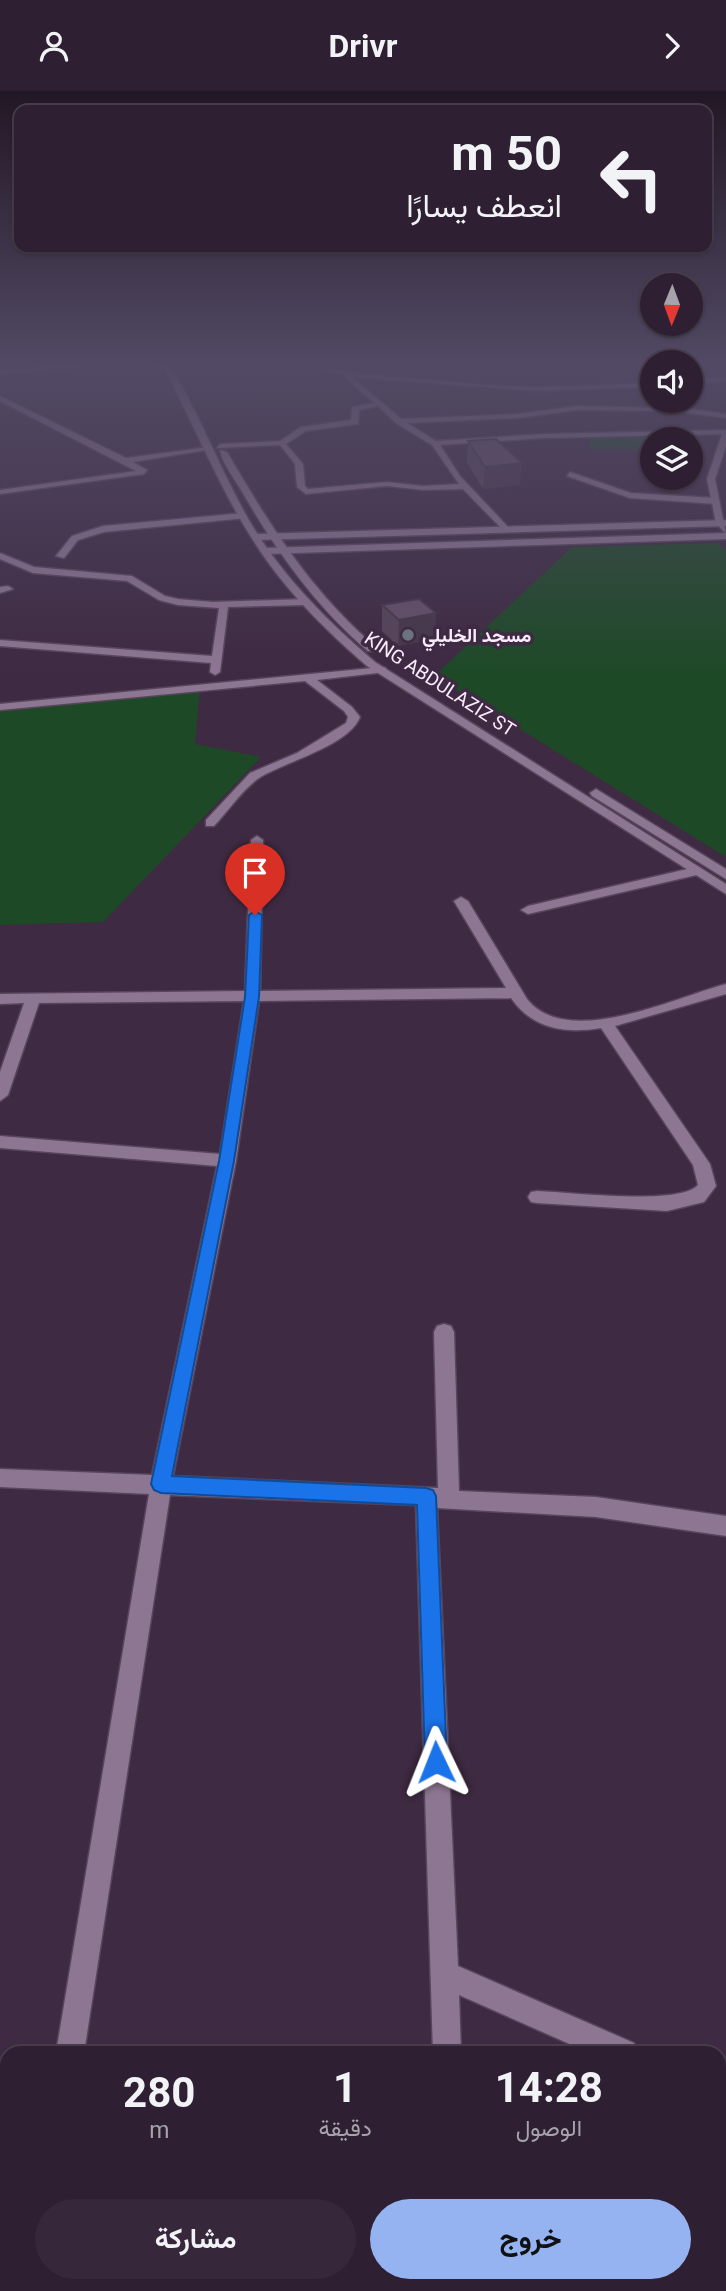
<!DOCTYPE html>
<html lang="ar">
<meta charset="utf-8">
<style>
:root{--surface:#2e2032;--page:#36283a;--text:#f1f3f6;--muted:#a7a3ac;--line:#493e4d;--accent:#95b2f1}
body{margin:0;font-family:Roboto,Vazirmatn,sans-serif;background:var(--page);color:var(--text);direction:rtl;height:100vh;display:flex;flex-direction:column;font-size:26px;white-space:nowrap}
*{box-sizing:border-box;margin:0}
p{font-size:23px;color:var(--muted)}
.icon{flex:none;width:38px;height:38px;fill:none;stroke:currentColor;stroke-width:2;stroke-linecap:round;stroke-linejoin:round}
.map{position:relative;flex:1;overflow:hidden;direction:ltr}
.panel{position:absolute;left:0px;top:1955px;width:726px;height:247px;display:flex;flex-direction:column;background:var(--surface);border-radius:21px 21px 0 0;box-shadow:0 2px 5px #0004,0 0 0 2px var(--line);direction:rtl}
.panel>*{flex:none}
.guide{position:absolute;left:14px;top:14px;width:698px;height:147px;border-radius:14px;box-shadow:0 2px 5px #0004,0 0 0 2px var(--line);direction:rtl;background:#2e2032;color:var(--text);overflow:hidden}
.needle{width:46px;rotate:181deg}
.fabs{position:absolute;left:640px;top:182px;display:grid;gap:14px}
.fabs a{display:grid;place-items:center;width:63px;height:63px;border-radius:50%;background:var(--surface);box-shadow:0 2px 5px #0004,0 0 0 2px var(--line);font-size:35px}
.pin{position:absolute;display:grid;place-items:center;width:60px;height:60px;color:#fff;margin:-72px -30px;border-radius:50% 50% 50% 0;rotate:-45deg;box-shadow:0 0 7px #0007}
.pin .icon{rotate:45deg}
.me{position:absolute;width:77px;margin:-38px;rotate:358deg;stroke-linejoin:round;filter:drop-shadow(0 0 5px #0008)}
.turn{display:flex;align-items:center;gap:24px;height:147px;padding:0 35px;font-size:32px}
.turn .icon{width:91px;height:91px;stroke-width:2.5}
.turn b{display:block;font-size:49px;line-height:60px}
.eta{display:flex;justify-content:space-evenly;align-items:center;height:119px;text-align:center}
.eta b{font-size:42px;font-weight:700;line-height:49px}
.primary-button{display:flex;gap:14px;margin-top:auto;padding:14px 35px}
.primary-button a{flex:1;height:80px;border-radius:42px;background:var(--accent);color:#111;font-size:28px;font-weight:700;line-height:80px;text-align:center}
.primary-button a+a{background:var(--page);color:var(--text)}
header{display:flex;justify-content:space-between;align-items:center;height:91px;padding:0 35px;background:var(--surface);font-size:32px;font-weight:700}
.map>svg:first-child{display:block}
</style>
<header><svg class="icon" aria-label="forward" viewBox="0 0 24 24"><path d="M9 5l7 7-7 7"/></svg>Drivr<svg class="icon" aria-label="person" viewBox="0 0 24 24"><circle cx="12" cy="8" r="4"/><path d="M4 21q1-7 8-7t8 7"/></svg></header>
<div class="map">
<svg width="726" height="2200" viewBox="0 0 726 2200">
<rect width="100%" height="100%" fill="#3e2a42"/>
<g fill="#1e4927">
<polygon points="591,346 699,346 701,359 691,359 691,348 653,348 653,359 590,358"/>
<polygon points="718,452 726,460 726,766 434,585 572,456"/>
<polygon points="200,596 195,653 261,666 103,831 0,834 0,617"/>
</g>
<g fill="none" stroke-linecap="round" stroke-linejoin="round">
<defs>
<g id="service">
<polygon points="570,381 631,402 716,407 720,410 716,413 630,407 567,385"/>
<polygon points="696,776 701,777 701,783 528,823 521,819 528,815"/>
</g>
<g id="minor">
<polygon points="77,273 130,273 171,277 99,275 0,283 0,279"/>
<path d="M307,273L345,281L485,294L537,296L653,292V296L537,300L352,286L401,328L517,323L578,315L659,317L662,314L726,323V327L675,320L578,319L517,327L407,332L436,350L544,343L726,339V343L544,347L440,354L460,385L508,436V440L505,441L463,398L423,399L387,395L306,403L297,396L295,373L280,354L217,357L220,353L280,350L301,336L351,329L352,316L374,312L343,284ZM378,315L396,332L432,354L459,393L423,395L387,391L308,398L305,395L303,373L286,353L306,340L358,333L359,319Z"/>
<polygon points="726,286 726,290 691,293 691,289"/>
<polygon points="0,305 126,367 209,356 213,358 133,371 147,379 144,383 0,403 0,399 136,380 0,310"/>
<polygon points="243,422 246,427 104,441 78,449 64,467 56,465 72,445 103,435"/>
<polygon points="0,462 34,476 132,485 165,505 178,508 213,511 306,508 311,511 306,514 228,516 220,581 215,584 210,581 211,572 0,555 0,549 212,565 219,517 178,514 159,509 127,490 33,482 0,468"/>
<polygon points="0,496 8,495 13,498 0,502"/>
<path d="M382,576L386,577V581L317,589L352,616L360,626C349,655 284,671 259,687C243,698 228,720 214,735H206V729L250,682L297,662L346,632L348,626L344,620L305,590L0,619V613Z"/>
<path d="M257,745L263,749L260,900L506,897L454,810L461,806L468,810L527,908C567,959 676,906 726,893V903L615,935L710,1073L716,1095L704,1111L667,1120L537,1112L531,1111L528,1106L531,1101L537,1100C568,1101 680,1115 698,1094L693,1074L601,937C566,943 532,938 511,907L259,910L236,1070L173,1385L438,1397L434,1241L437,1235L444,1233L451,1235L454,1241L459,1400L596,1406L726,1425V1445L596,1426L437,1417L458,1875L634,1952L638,1962H590L459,1904L461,1962H433L416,1414L170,1404L84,1962H56L149,1403L0,1396V1378L152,1384L217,1075L0,1057V1045L220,1063L244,910L39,912L8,1004L0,1010V981L24,912L0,913V903L245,900L251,749Z"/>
<polygon points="719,1989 726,1992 726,2022 719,2019"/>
<polygon points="140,2194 173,2194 170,2200 138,2200"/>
<rect x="440" y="2194" width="32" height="6"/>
</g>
<g id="tertiary">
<path d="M162,273H168L180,292C205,337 224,386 250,431C282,485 327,530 375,571L726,793V803L367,575C324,538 283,497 253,449C217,393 193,330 162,273Z"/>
<polygon points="726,341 726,355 715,388 726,443 716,432 707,388 722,343"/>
<path d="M220,359L227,361C269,433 311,501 376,556V560H368C314,514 275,458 240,397C233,386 222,371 220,359Z"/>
<polygon points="596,698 726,778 726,788 592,705 590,702"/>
<polygon points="0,1976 7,1979 7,2012 0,2009"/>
<polygon points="190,2194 226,2194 228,2200 193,2200"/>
</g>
<g id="secondary">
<polygon points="726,429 726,435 256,449 252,446 256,443"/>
<polygon points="726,442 726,448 265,463 260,460 265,457"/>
</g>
</defs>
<use href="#service" stroke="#57465b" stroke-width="3"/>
<use href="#minor" stroke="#57465b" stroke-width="3"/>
<use href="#tertiary" stroke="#57465b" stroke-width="3"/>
<use href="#secondary" stroke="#57465b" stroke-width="3"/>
<use href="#service" fill="#8d7692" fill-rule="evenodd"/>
<use href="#minor" fill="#8d7692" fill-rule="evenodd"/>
<use href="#tertiary" fill="#8d7692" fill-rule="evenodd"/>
<use href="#secondary" fill="#8d7692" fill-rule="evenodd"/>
</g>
<g fill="#56445a">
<polygon points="363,273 385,273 385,281 368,282 363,275"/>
<polygon points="468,350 520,394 483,398 467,372"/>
<polygon points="382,514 435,548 398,555 382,540"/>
</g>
<g fill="#46374a">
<polygon points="368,273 385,273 385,281 368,282"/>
<polygon points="522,372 520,394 483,398 485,376"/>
<polygon points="436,522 435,548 398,555 399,529"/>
</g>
<g fill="#644f69" stroke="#46374a" stroke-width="2">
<polygon points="496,348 522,372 485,376 468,350"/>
<polygon points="419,508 436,522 399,529 382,514"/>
</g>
<linearGradient id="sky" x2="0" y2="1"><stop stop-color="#221724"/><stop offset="0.47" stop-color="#524a65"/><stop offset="1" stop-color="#524a65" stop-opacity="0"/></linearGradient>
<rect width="726" height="581" fill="url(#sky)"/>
<polygon fill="#1a73e8" stroke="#114b97" stroke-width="2" points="255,820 262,824 259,906 234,1070 172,1385 426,1397 433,1399 436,1405 447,1671 444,1679 436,1682 428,1679 425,1671 417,1414 161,1402 154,1399 151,1393 219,1070 245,906 249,824"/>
<circle fill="#6b7280" stroke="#3e2a42" stroke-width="2.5" cx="408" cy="544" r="7"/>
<g text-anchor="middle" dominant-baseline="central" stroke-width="7" stroke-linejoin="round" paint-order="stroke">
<g font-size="19" font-weight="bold" fill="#f9ecfc" stroke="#3e2a42" text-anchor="start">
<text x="422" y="544">مسجد الخليلي</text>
</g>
<g font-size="19" fill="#f9ecfc" stroke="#3e2a42">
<text transform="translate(440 593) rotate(33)">KING ABDULAZIZ ST</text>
</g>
</g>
</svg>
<div class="fabs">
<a><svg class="needle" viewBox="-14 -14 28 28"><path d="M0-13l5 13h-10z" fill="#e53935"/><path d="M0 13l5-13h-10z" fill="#a7a3ac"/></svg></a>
<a><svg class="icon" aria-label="sound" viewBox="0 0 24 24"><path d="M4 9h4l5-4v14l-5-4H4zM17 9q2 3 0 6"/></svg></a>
<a><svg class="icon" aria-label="layers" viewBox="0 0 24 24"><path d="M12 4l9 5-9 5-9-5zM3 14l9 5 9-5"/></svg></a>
</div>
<div class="pin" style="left:255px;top:824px;background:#d93025"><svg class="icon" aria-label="arrive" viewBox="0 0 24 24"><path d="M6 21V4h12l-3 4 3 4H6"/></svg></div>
<svg class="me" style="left:436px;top:1671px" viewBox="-20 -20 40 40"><path d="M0-17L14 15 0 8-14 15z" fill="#1a73e8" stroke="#fff" stroke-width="4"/></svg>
<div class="guide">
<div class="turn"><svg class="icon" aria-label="left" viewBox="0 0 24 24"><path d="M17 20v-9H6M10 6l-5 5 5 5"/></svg><div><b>50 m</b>انعطف يسارًا</div></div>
</div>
<section class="panel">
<div class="eta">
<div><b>14:28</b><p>الوصول</p></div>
<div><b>1</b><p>دقيقة</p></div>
<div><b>280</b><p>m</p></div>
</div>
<div class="primary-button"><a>خروج</a><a>مشاركة</a></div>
</section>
</div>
